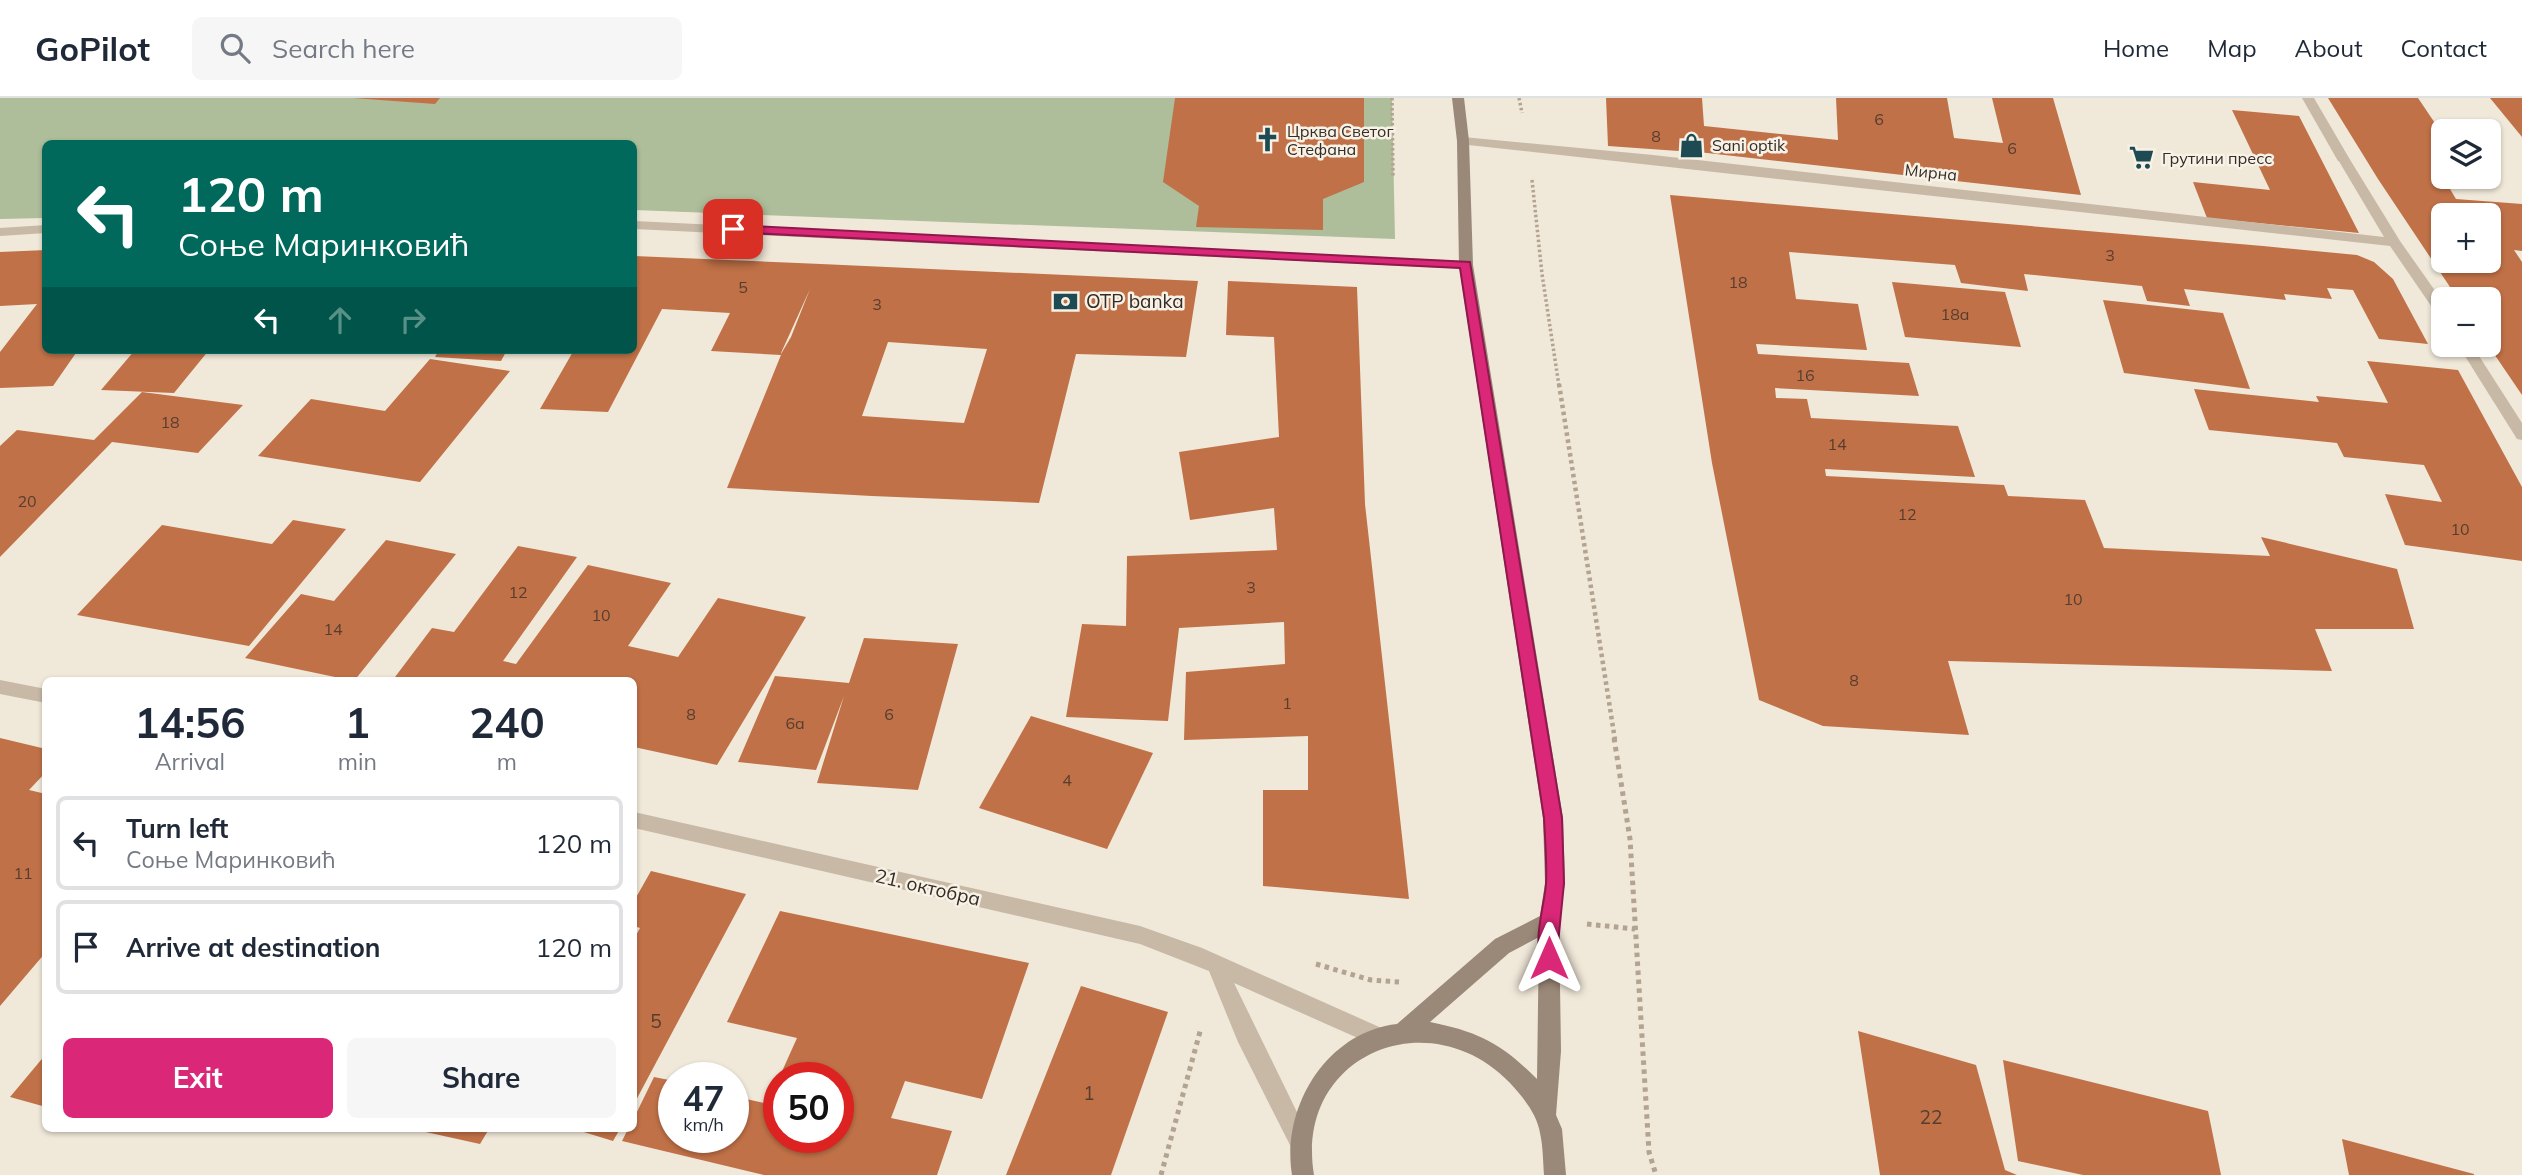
<!DOCTYPE html>
<meta charset="utf-8">
<style>
:root{--surface:#fff;--page:#f6f6f7;--text:#1f2937;--muted:#747a83;--line:#e0e1e3;--accent:#db2777}
body{margin:0;font-family:Mulish,sans-serif;background:var(--page);color:var(--text);height:100vh;display:flex;flex-direction:column;font-size:26px;white-space:nowrap}
*{box-sizing:border-box;margin:0}
p{font-size:23px;color:var(--muted)}
.icon{flex:none;width:38px;height:38px;fill:none;stroke:currentColor;stroke-width:2;stroke-linecap:round;stroke-linejoin:round}
.map{position:relative;flex:1;overflow:hidden}
.drawer{position:absolute;left:42px;top:579px;width:595px;height:455px;display:flex;flex-direction:column;background:var(--surface);border-radius:10px;box-shadow:0 2px 5px #0004}
.drawer>*{flex:none}
.top-card{position:absolute;left:42px;top:42px;width:595px;height:214px;border-radius:10px;box-shadow:0 2px 5px #0004;background:#00695c;color:#fff;overflow:hidden}
.buttons{position:absolute;left:2431px;top:21px;display:grid;gap:14px}
.buttons a{display:grid;place-items:center;width:70px;height:70px;border-radius:10px;background:var(--surface);box-shadow:0 2px 5px #0004;font-size:35px}
.speed{position:absolute;left:658px;top:964px;display:flex;gap:14px;font-size:35px;font-weight:700;text-align:center}
.speed>*{display:grid;place-content:center;width:91px;height:91px;border-radius:50%;background:var(--surface);box-shadow:0 2px 5px #0004;line-height:1}
.speed small{font-size:18px;font-weight:400}
.speed .limit{border:10px solid #d22;background:#fff;color:#111}
.pin{position:absolute;display:grid;place-items:center;width:60px;height:60px;color:#fff;margin:-30px;border-radius:14px;box-shadow:0 4px 10px #0006}
.me{position:absolute;width:77px;margin:-38px;rotate:0deg;stroke-linejoin:round;filter:drop-shadow(0 0 5px #0008)}
.turn{display:flex;align-items:center;gap:24px;height:147px;padding:0 21px;font-size:32px}
.turn .icon{width:91px;height:91px;stroke-width:2.5}
.turn b{display:block;font-size:49px;line-height:60px}
.lanes{display:flex;align-items:center;height:66px;padding:0 21px;background:#0003;justify-content:center;gap:35px;direction:ltr}
.lanes .off{opacity:.35}
.eta{display:flex;justify-content:space-evenly;align-items:center;height:119px;text-align:center}
.eta b{font-size:42px;font-weight:700;line-height:49px}
.primary-button{display:flex;gap:14px;margin-top:auto;padding:14px 21px}
.primary-button a{flex:1;height:80px;border-radius:10px;background:var(--accent);color:#fff;font-size:28px;font-weight:700;line-height:80px;text-align:center}
.primary-button a+a{background:var(--page);color:var(--text)}
ul{padding:0;list-style:none}
li{display:flex;align-items:center;gap:21px;height:94px;margin:0 14px 10px;padding:0 7px;border:4px solid var(--line);border-radius:10px}
li div{flex:1}
li b{display:block;font-size:26px}
li em{font-style:normal}
header{display:flex;align-items:center;gap:42px;box-sizing:border-box;height:98px;padding:0 35px;background:var(--surface);border-bottom:2px solid var(--line)}
header strong{font-size:33px}
nav{display:flex;gap:38px;margin-inline-start:auto;font-size:24px}
.search{width:490px;height:63px;background:var(--page);display:flex;align-items:center;gap:18px;box-sizing:border-box;padding:0 24px;border-radius:10px;color:var(--muted);font-size:26px}
.map>svg:first-child{display:block}
</style>
<header>
<strong>GoPilot</strong>
<div class="search"><svg class="icon" aria-label="search" viewBox="0 0 24 24"><circle cx="10" cy="10" r="6"/><path d="M15 15l6 6"/></svg>Search here</div>
<nav><a>Home</a><a>Map</a><a>About</a><a>Contact</a></nav>
</header>
<div class="map">
<svg width="2522" height="1077" viewBox="0 0 2522 1077">
<rect width="100%" height="100%" fill="#f0e8d9"/>
<polygon fill="#aebe9a" points="0,0 1392,0 1395,141 634,112 634,46 46,46 45,120 0,121"/>
<g fill="#c07147" fill-rule="evenodd">
<polygon points="353,0 440,0 435,6"/>
<polygon points="1175,0 1364,0 1364,84 1323,101 1323,132 1196,129 1199,108 1163,84"/>
<polygon points="1606,0 1702,0 1704,28 1838,42 1836,0 1947,0 1954,40 2003,45 1992,0 2053,0 2081,97 1707,55 1608,48"/>
<path d="M2328,0H2418L2443,37V79H2472L2479,88L2447,86L2456,101L2522,106V153L2514,152L2522,164V297L2488,247V201H2458L2378,81ZM2443,117H2488V163H2443Z"/>
<polygon points="2490,0 2522,0 2522,39"/>
<polygon points="2232,12 2299,18 2359,135 2207,120 2193,84 2270,92"/>
<polygon points="1670,97 2263,148 2357,157 2374,164 2393,181 2428,246 2379,241 2353,192 2327,190 2332,201 2284,196 2286,202 2184,191 2190,208 2147,203 2142,188 2024,176 2028,193 1961,185 1955,167 1789,154 1796,201 1858,206 1867,252 1756,246 1758,256 1909,265 1919,298 1775,290 1776,300 1807,301 1811,320 1958,328 1975,379 1825,371 1826,378 2004,387 2008,398 2085,402 2104,450 2270,458 2261,439 2397,471 2414,531 2315,531 2332,573 1948,563 1969,637 1823,628 1759,602 1712,365"/>
<polygon points="46,152 46,252 78,252 53,288 0,290 0,254 37,206 0,208 0,154"/>
<path d="M634,158L821,166L1198,183L1186,259L1076,256L1039,405L872,398L727,390L781,257L711,253L730,215L662,211L608,314L540,311L574,252H634ZM810,191L791,239L781,256V255ZM888,244L987,251L964,325L862,318Z"/>
<polygon points="1228,183 1357,189 1365,406 1409,801 1263,788 1263,692 1308,692 1308,638 1184,642 1186,574 1285,566 1284,524 1179,530 1168,623 1066,619 1082,526 1126,528 1127,458 1277,452 1274,410 1190,422 1179,354 1279,339 1274,239 1226,237"/>
<polygon points="1892,184 2005,194 2021,249 1905,239"/>
<polygon points="2103,202 2223,215 2250,291 2124,275"/>
<polygon points="135,252 209,252 174,295 101,292"/>
<polygon points="439,252 507,252 501,263 435,259"/>
<polygon points="430,261 510,273 420,384 258,358 311,301 385,313"/>
<polygon points="2367,263 2458,272 2522,389 2522,463 2405,447 2385,396 2442,404 2424,367 2344,359 2337,345 2209,332 2194,291 2319,304 2316,298 2388,305"/>
<polygon points="142,294 243,307 198,355 112,344 0,459 0,348 17,332 94,342"/>
<polygon points="293,422 346,431 249,548 77,517 162,427 272,446"/>
<polygon points="386,442 456,456 354,583 245,560 301,496 334,503"/>
<polygon points="518,448 577,459 503,563 516,566 588,467 671,485 628,548 678,559 718,500 806,519 717,667 634,649 634,583 392,583 432,530 454,534"/>
<polygon points="864,540 958,546 918,692 817,685 844,598 816,672 738,664 775,578 849,585"/>
<polygon points="1031,618 1153,655 1107,751 979,710"/>
<polygon points="0,640 46,651 46,674 29,692 46,696 46,854 0,908"/>
<polygon points="651,773 746,796 634,1006 634,841 640,830 634,828 634,803"/>
<polygon points="780,813 1029,865 982,1001 905,983 891,1020 952,1033 937,1077 764,1077 622,1043 628,1031 634,1031 634,1020 654,979 674,983 674,1040 733,1040 733,998 768,1006 779,981 779,1040 838,1040 838,980 779,980 797,940 727,924"/>
<polygon points="1081,888 1168,914 1111,1077 1006,1077"/>
<polygon points="1858,933 1976,967 2005,1072 2017,1077 1880,1077"/>
<polygon points="46,956 46,1009 10,999"/>
<polygon points="2003,962 2208,1013 2221,1077 2083,1077 2018,1063"/>
<polygon points="412,1031 489,1031 480,1046"/>
<polygon points="574,1031 620,1031 613,1043"/>
<polygon points="2342,1041 2474,1076 2474,1077 2349,1077"/>
</g>
<g fill="none" stroke-linecap="round" stroke-linejoin="round">
<g stroke="#b3a390" stroke-width="3.5" stroke-dasharray="2.5 2.5" stroke-linecap="butt">
<polyline points="1392,0 1393,80"/>
<polyline points="1519,0 1522,15"/>
<polyline points="1532,82 1542,176 1559,288"/>
</g>
<polyline stroke="#b3a390" stroke-width="4.5" stroke-dasharray="3.5 3.5" stroke-linecap="butt" points="1559,286 1615,642"/>
<g stroke="#b3a390" stroke-width="5" stroke-dasharray="4.5 4.5" stroke-linecap="butt">
<polyline points="1614,640 1630,741 1649,1054 1656,1077"/>
<polyline points="1587,826 1635,831"/>
<polyline points="1316,866 1371,882 1399,884"/>
<polyline points="1161,1077 1201,930"/>
</g>
<polygon fill="#c7b9a6" fill-rule="evenodd" points="2302,0 2314,0 2349,60 2348,63 2338,63"/>
<g fill="#c7b9a6" fill-rule="evenodd">
<polygon points="1463,39 1653,57 2384,139 2337,60 2343,56 2349,60 2400,143 2443,204 2443,220 2438,218 2390,148 1459,46 1459,40"/>
<polygon points="634,123 1466,163 1473,167 1466,171 634,131"/>
<polygon points="46,127 46,135 0,138 0,130"/>
<polygon points="2458,247 2472,247 2522,325 2522,342 2517,341"/>
</g>
<g fill="#c7b9a6" fill-rule="evenodd">
<polygon points="0,582 46,591 46,605 0,596"/>
<polygon points="634,714 1140,828 1202,850 1386,932 1389,939 1386,946 1378,949 1234,885 1312,1045 1309,1053 1301,1056 1293,1053 1238,944 1209,873 1140,846 634,730"/>
</g>
<path fill="#9a8878" fill-rule="evenodd" d="M1452,0H1464L1469,43L1473,167L1563,720L1565,785L1559,823L1561,953L1556,1017L1562,1031L1566,1077H1544C1543,1063 1543,1048 1540,1035C1537,1016 1523,999 1510,985C1429,901 1294,957 1314,1077H1292C1281,1010 1326,934 1397,926L1495,841L1540,818L1545,785L1543,720L1459,167L1457,43ZM1539,839L1537,981C1501,945 1479,934 1430,924L1509,855Z"/>
</g>
<path fill="#db2777" stroke="#8e194d" stroke-width="2" d="M733,127L1470,164L1562,720L1564,785L1556,866L1549,869L1543,866C1532,843 1544,810 1546,786C1547,764 1545,741 1544,720L1460,170L729,134L727,131Z"/>
<defs>
<symbol id="church-bare" viewBox="-9 -9 18 18"><path d="M-1.2-6h2.4v3.5h3.3v2.4h-3.3V6h-2.4V-.1h-3.3v-2.4h3.3Z" fill="#1e4a53" stroke="#f8f1e5" stroke-width="2.5" paint-order="stroke"/></symbol>
<symbol id="shop-bare" viewBox="-9 -9 18 18"><path d="M-5-2.5h2.3a2.7 3.5 0 0 1 5.4 0H5L5.5 6h-11ZM-1.5-2.5h3a1.5 2.3 0 0 0-3 0Z" fill="#1e4a53" stroke="#f8f1e5" stroke-width="2.5" paint-order="stroke"/></symbol>
<symbol id="supermarket-bare" viewBox="-9 -9 18 18"><path d="M-6-5.5h2.5l.6 2H6L4.5 2H-2.5L-4.4-4H-6ZM-1.5 3.2a1.3 1.3 0 1 0 .1 0ZM3 3.2a1.3 1.3 0 1 0 .1 0Z" fill="#1e4a53" stroke="#f8f1e5" stroke-width="2.5" paint-order="stroke"/></symbol>
<symbol id="bank-bare" viewBox="-9 -9 18 18"><path d="M-6-4H6V4H-6ZM0-2.3a2.3 2.3 0 1 0 0 4.6a2.3 2.3 0 1 0 0-4.6Z" fill="#1e4a53" stroke="#f8f1e5" stroke-width="2.5" paint-order="stroke"/></symbol>
</defs>
<g fill-rule="evenodd">
<use href="#church-bare" x="1250" y="24" width="35" height="35"/>
<use href="#shop-bare" x="1674" y="30" width="35" height="35"/>
<use href="#supermarket-bare" x="2124" y="42" width="35" height="35"/>
<use href="#bank-bare" x="1048" y="186" width="35" height="35"/>
</g>
<g text-anchor="middle" dominant-baseline="central" stroke-width="5" stroke-linejoin="round" paint-order="stroke">
<g font-size="16" fill="#563d2f">
<text x="1879" y="21">6</text>
<text x="1656" y="38">8</text>
<text x="2012" y="50">6</text>
<text x="2110" y="157">3</text>
<text x="1738" y="184">18</text>
<text x="743" y="189">5</text>
<text x="877" y="206">3</text>
<text x="1955" y="216">18a</text>
<text x="1805" y="277">16</text>
<text x="170" y="324">18</text>
<text x="1837" y="346">14</text>
<text x="27" y="403">20</text>
<text x="1907" y="416">12</text>
<text x="2460" y="431">10</text>
<text x="1251" y="489">3</text>
<text x="518" y="494">12</text>
<text x="2073" y="501">10</text>
<text x="601" y="517">10</text>
<text x="333" y="531">14</text>
<text x="1854" y="582">8</text>
<text x="1287" y="605">1</text>
<text x="691" y="616">8</text>
<text x="889" y="616">6</text>
<text x="795" y="625">6a</text>
<text x="1067" y="682">4</text>
<text x="23" y="775">11</text>
</g>
<g font-size="16" fill="#332c27" stroke="#f8f1e5" text-anchor="start">
<text x="1287" y="33">Црква Светог<tspan x="1287" dy="18">Стефана</tspan></text>
<text x="1712" y="47">Sani optik</text>
<text x="2162" y="60">Грутини пресс</text>
</g>
<g font-size="16" fill="#332c27" stroke="#f8f1e5">
<text transform="translate(1931 74) rotate(6)">Мирна</text>
</g>
<g font-size="19" fill="#332c27" stroke="#f8f1e5" text-anchor="start">
<text x="1086" y="203">OTP banka</text>
</g>
<g font-size="19" fill="#332c27" stroke="#f8f1e5">
<text transform="translate(928 789) rotate(13)">21. октобра</text>
</g>
<g font-size="19" fill="#563d2f">
<text x="656" y="923">5</text>
<text x="1089" y="995">1</text>
<text x="1931" y="1019">22</text>
</g>
</g>
</svg>
<div class="buttons">
<a><svg class="icon" aria-label="layers" viewBox="0 0 24 24"><path d="M12 4l9 5-9 5-9-5zM3 14l9 5 9-5"/></svg></a>
<a>+</a>
<a>−</a>
</div>
<div class="speed"><div>47<small>km/h</small></div><div class="limit">50</div></div>
<div class="pin" style="left:733px;top:131px;background:#d93025"><svg class="icon" aria-label="arrive" viewBox="0 0 24 24"><path d="M6 21V4h12l-3 4 3 4H6"/></svg></div>
<svg class="me" style="left:1549px;top:860px" viewBox="-20 -20 40 40"><path d="M0-17L14 15 0 8-14 15z" fill="#db2777" stroke="#fff" stroke-width="4"/></svg>
<div class="top-card">
<div class="turn"><svg class="icon" aria-label="left" viewBox="0 0 24 24"><path d="M17 20v-9H6M10 6l-5 5 5 5"/></svg><div><b>120 m</b>Соње Маринковић</div></div>
<div class="lanes"><svg class="icon" aria-label="left" viewBox="0 0 24 24"><path d="M17 20v-9H6M10 6l-5 5 5 5"/></svg><svg class="icon off" aria-label="ahead" viewBox="0 0 24 24"><path d="M12 20V5M6 11l6-6 6 6"/></svg><svg class="icon off" aria-label="right" viewBox="0 0 24 24"><path d="M7 20v-9h11M14 6l5 5-5 5"/></svg></div>
</div>
<section class="drawer">
<div class="eta">
<div><b>14:56</b><p>Arrival</p></div>
<div><b>1</b><p>min</p></div>
<div><b>240</b><p>m</p></div>
</div>
<ul>
<li><svg class="icon" aria-label="left" viewBox="0 0 24 24"><path d="M17 20v-9H6M10 6l-5 5 5 5"/></svg><div><b>Turn left</b><p>Соње Маринковић</p></div><em>120 m</em></li>
<li><svg class="icon" aria-label="arrive" viewBox="0 0 24 24"><path d="M6 21V4h12l-3 4 3 4H6"/></svg><div><b>Arrive at destination</b></div><em>120 m</em></li>
</ul>
<div class="primary-button"><a>Exit</a><a>Share</a></div>
</section>
</div>
